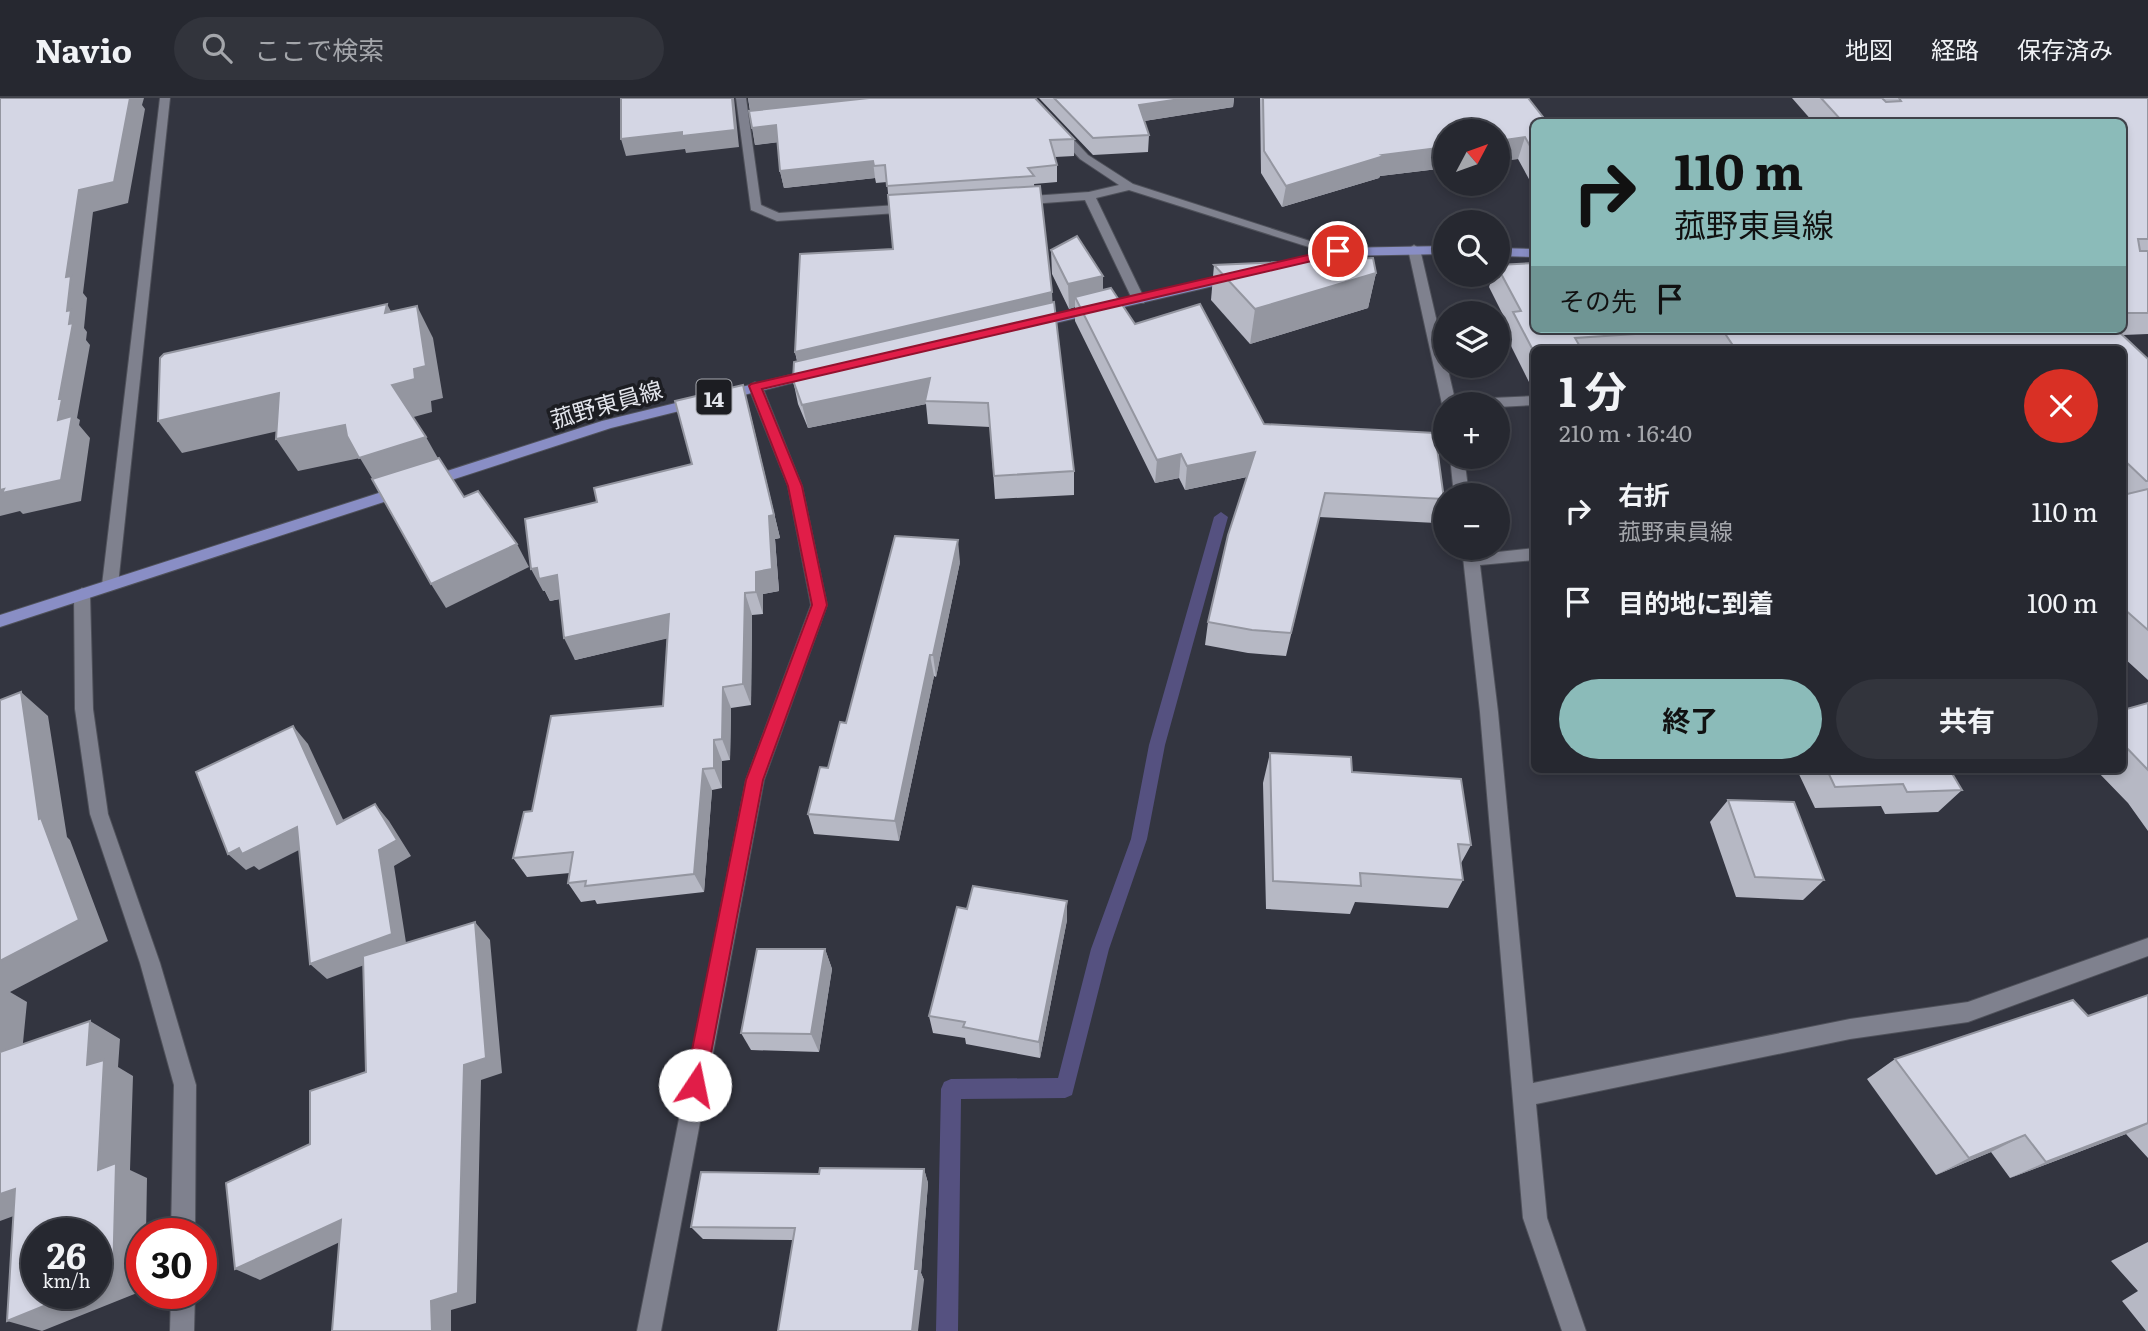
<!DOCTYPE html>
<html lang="ja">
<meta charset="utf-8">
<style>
:root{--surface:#262830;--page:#32343c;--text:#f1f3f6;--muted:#a4a6ab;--line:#42444c;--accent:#8bbbb9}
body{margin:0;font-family:Literata,"Noto Sans JP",serif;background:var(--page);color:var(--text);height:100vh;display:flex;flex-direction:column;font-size:26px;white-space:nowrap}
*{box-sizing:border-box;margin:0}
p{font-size:23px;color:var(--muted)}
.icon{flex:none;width:38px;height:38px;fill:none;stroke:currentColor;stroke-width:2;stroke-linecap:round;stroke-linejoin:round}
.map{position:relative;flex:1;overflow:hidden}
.side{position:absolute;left:1531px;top:248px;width:595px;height:427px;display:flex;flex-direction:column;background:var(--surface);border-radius:10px;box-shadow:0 4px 10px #0003,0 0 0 2px var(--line)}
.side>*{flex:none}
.guide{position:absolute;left:1531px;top:21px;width:595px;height:214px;border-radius:10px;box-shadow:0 4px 10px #0003,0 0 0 2px var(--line);background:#8bbbb9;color:#111;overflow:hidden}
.needle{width:46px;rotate:49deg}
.tools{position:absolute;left:1433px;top:21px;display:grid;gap:14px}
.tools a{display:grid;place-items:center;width:77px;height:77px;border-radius:50%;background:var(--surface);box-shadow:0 4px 10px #0003,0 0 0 2px var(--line);font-size:35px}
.speed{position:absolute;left:21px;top:1120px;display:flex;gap:14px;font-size:35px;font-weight:700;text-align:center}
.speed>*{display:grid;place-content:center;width:91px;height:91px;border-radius:50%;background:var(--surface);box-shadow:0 4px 10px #0003,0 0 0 2px var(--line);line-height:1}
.speed small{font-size:18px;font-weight:400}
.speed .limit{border:10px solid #d22;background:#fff;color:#111}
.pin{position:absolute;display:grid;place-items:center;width:60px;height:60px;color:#fff;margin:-30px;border:4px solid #fff;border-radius:50%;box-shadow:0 2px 7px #0007}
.me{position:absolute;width:77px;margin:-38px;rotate:11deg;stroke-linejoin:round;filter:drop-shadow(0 0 5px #0008)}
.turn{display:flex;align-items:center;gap:24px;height:147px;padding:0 28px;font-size:32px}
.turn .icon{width:91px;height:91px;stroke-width:2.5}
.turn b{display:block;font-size:49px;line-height:60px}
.then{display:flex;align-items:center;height:66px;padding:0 28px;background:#0003;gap:14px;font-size:26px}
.round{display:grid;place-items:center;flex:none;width:74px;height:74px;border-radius:37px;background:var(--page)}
.head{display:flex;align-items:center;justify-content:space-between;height:119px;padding:0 28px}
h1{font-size:42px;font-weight:700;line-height:52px}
.cta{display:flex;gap:14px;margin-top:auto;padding:14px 28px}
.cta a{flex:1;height:80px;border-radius:42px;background:var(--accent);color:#111;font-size:28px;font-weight:700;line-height:80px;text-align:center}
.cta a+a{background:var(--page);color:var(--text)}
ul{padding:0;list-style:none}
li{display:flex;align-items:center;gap:21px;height:91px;padding:0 28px}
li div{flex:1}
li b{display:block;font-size:26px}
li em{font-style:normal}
header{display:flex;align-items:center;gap:42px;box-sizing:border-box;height:98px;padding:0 35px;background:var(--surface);border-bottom:2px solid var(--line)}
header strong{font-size:33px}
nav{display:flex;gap:38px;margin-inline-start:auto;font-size:24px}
.search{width:490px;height:63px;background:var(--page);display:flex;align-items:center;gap:18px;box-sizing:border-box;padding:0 24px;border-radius:38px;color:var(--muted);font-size:26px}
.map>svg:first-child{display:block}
</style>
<header>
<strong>Navio</strong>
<div class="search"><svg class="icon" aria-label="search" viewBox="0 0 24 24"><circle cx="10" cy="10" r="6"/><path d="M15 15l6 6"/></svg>ここで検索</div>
<nav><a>地図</a><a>経路</a><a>保存済み</a></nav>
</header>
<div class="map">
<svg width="2148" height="1233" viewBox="0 0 2148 1233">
<rect width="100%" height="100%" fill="#333540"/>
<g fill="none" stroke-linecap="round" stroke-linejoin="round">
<polygon fill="#555180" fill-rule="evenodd" points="1221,414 1228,419 1165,647 1147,741 1109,851 1072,997 1065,1000 961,1001 958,1233 936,1233 941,991 944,984 951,981 1058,980 1091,851 1131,741 1149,647 1214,419"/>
<defs>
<g id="street">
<polygon points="160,0 170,0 118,487 110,493 102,487"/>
<polygon points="736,0 746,0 761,107 779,115 912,106 918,110 912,114 777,123 751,112"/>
<polygon points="1024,0 1035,0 1088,57 1133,86 1344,154 1334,157 1129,92 1096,100 1145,202 1144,205 1134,205 1085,102 1017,107 1011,103 1017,99 1089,94 1119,87 1080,61"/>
<polygon points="1414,147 1420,151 1456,306 1446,306 1446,310 1442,306 1408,151"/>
<polygon points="755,284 762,288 802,388 827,507 764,682 661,1233 637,1233 746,682 811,507 788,388 748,288"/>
<polygon points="1535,298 1535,307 1498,309 1498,306 1461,306 1468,301"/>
<polygon points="1450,359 1464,359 1469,397 1454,397"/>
<polygon points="1462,450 1478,450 1479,456 1535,450 1535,462 1480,467 1498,614 1533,985 1850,921 1968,904 2148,840 2148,858 1968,924 1850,941 1536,1006 1547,1120 1586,1233 1562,1233 1523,1120 1480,614"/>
<polygon points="82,490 90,496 93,611 108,716 160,865 196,987 195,1136 171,1136 174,987 140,865 90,716 75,611 74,496"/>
<polygon points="171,1195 195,1195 194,1233 170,1233"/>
</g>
<g id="primary">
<polygon points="1446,148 1446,156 1338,158 1276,173 1270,169 1338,150"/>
<polygon points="1498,150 1535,151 1535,159 1498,158"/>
<polygon points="1235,175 1241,179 1239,182 1034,230 1027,226 1034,222"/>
<polygon points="815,271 822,275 820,278 611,330 0,529 0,517 602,323"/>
</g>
</defs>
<use href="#street" stroke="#4f515a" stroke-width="2"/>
<use href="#primary" stroke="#4f515a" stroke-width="2"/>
<use href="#street" fill="#7f818e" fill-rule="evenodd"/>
<use href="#primary" fill="#898ec5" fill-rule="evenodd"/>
</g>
<g fill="#b6b8c4">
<polygon points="748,0 1074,41 1074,58 1055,59 1057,67 1057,84 1034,86 1052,194 1052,204 1074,373 1074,397 995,401 990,329 928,326 926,306 808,330 798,306 793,282 797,263 795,254 893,151 887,84 876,85 875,80 784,90 780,73 778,44 755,47"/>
<polygon points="1039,0 1234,0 1233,9 1144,23 1149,37 1148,54 1093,57"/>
<polygon points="1260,0 1528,0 1535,24 1535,92 1518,61 1498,63 1498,33 1446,33 1446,70 1380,78 1379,80 1282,109 1261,75"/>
<polygon points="1792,0 2148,0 2148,236 2123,237 2148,261 2148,582 2123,559 2123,252 1535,252 1535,285 1530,286 1505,236 1508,227 1489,189 1493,177 1498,177 1498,167 1535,231 2123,231 2123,24 1813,24"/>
<polygon points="1051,152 1103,192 1135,226 1264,326 1444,401 1436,425 1319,419 1286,558 1248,555 1205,547 1208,524 1247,379 1185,392 1179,380 1155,385 1075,223 1075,209 1069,211 1052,176"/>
<polygon points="1214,167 1376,175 1368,210 1250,246 1211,202"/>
<polygon points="749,310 780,440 775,441 779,493 763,496 763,516 752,517 751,607 731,610 730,662 722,663 722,690 712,692 704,794 597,806 595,802 581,804 568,785 570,775 527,779 513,760 532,713 663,608 667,540 575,562 560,501 550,503 545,493 543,493 597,404 692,366"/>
<polygon points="960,464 936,579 934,578 899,743 814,736 808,716 846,625"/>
<polygon points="2148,605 2148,733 2128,705 2096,672 2123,672 2123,612"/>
<polygon points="1270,655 1352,674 1471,747 1460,767 1463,782 1448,810 1355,804 1350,816 1266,811 1263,685"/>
<polygon points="1797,672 1950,672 1962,692 1938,714 1885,716 1881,708 1815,710"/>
<polygon points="1728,702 1824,782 1803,802 1736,799 1710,724"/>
<polygon points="1067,803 1067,822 1040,960 966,946 965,940 933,935 929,918 967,811"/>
<polygon points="825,851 832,871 819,954 751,952 741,935"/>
<polygon points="2148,897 2148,1060 2126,1036 2010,1080 1991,1054 1936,1077 1867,981 1895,961 2088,918"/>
<polygon points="924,1071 928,1085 921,1175 924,1182 793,1142 703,1141 691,1129 819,1076"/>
<polygon points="2148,1144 2148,1233 2146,1233 2122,1203 2138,1193 2111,1163"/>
</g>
<g fill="#9496a0">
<polygon points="130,0 144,0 142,7 145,11 128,105 93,114 83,195 87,200 84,230 87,234 86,242 90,247 77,320 80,322 79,327 90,340 81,403 23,416 20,413 0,418 0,392 58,322 67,213 66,179 79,92"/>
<polygon points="732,0 734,0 739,49 686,55 685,51 626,58 621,41 682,34"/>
<polygon points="748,0 918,0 751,17"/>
<polygon points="1187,0 1234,0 1233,9 1138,24 1139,7"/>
<polygon points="776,27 780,44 755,47 752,30"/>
<polygon points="1525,39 1518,61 1498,63 1498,43"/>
<polygon points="1446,49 1446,70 1380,78 1379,80 1282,109 1286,88 1382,57"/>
<polygon points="873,63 875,80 784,90 780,73"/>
<polygon points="1376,175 1368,210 1250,246 1255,211"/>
<polygon points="1103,178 1103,203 1075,199 1075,209 1069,211 1068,186"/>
<polygon points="1052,194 1053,214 800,274 795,254"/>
<polygon points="387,206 404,238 385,215"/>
<polygon points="417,208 433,240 443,300 431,303 432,314 410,320 392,287 414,271"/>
<polygon points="930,280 925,303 926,306 808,330 802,307"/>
<polygon points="743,287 780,440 775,441 779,493 763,496 763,516 756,494"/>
<polygon points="279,295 300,328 182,355 158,323"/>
<polygon points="345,327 426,339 444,371 379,392 360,360 298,373 276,341"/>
<polygon points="1255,354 1251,378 1185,392 1187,368"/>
<polygon points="1181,356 1179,380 1155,385 1157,362"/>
<polygon points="958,442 960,464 936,579 933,557"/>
<polygon points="517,446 529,469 446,510 431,486"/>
<polygon points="537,470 557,477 568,499 550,503 545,493 543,493 531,471"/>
<polygon points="745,495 752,517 751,607 743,586"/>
<polygon points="669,516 678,538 575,562 564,540"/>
<polygon points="930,557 934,578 899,743 895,723"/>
<polygon points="723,589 731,610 730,662 722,641"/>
<polygon points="21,594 48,618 67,739 70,742 108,843 10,894 27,904 21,965 0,972 0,863 39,721"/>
<polygon points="293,628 308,646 353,743 337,726"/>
<polygon points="714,642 722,663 722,690 714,670"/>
<polygon points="703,671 712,692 704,794 694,776"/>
<polygon points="375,706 389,723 411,758 394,768 407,851 327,881 310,866 379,752"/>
<polygon points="297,729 313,745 259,772 254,768 246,772 228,756 239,750"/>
<polygon points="1067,803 1067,822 1040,960 1039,944"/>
<polygon points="475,824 490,842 502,975 481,982 476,1205 451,1212 451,1233 432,1233 431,1203 464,967"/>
<polygon points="825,851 832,871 819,954 811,936"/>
<polygon points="90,923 120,941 118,969 133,978 130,1072 147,1080 146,1136 142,1136 142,1193 42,1233 7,1223 76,1195 96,1195 87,967"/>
<polygon points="2148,1025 2148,1026 2126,1036 2010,1080 2046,1064"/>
<polygon points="2025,1037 1991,1054 1936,1077 1969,1060"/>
<polygon points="924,1071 928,1085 921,1175 924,1182 918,1233 912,1233 915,1171"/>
<polygon points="15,1091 49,1105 0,1123 0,1096"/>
<polygon points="341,1122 363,1133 260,1182 235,1171"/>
</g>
<g fill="#d4d6e4" stroke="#9496a0" stroke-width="2">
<polygon points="0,0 130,0 114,84 79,92 66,179 71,178 67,213 71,212 69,226 73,225 59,301 62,301 58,322 72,318 61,382 2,395 4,391 0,392"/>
<polygon points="621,0 732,0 735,32 682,38 682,34 621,41"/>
<polygon points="869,0 1035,0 1074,41 1050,42 1057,67 1028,70 1034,78 887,88 885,67 874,68 873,63 780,73 776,27 752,30 749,13"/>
<polygon points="1054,0 1187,0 1139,7 1149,37 1093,40"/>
<polygon points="1263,0 1528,0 1547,24 1648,22 1650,24 1535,24 1535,57 1525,39 1498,43 1498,33 1446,33 1446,49 1382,57 1384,58 1286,88 1264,53"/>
<polygon points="1821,0 1882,0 1886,4 1901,3 1899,0 2148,0 2148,141 2138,141 2140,153 2148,153 2148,215 2125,215 2123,213 2123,24 1806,24 1842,23"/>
<polygon points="1040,88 1052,194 795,254 800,156 893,151 888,97"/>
<polygon points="1077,138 1103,178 1068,186 1051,152"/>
<polygon points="1373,160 1376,175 1255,211 1214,167"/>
<polygon points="1535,165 1535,231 1711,231 1575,240 1582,252 1535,252 1535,256 1513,214 1521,213 1498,170 1498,167"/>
<polygon points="1111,190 1135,226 1200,206 1264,326 1435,335 1444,401 1325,395 1291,535 1252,532 1208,524 1228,437 1255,354 1187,368 1181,356 1157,362 1075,199"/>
<polygon points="1054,204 1074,373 994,378 988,305 925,303 930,280 802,307 793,282 794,264"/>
<polygon points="387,206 385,215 417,208 426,268 414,271 415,281 392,287 426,339 359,360 347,338 345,327 276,341 279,295 158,323 160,260 164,256"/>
<polygon points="1722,231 2116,231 2148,261 2148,383 2146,383 2123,361 2123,252 1736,252"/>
<polygon points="743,287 774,417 769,418 772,471 756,474 756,494 745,495 743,586 723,589 722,641 714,642 714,670 703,671 694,776 585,788 586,783 568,785 573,754 513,760 524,714 532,713 551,618 663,608 669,516 564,540 557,477 539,481 537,470 531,471 525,421 597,404 594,390 692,366 675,303"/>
<polygon points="439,360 464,399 478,393 517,446 431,486 372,381"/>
<polygon points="2148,391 2148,532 2123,510 2123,397"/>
<polygon points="895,438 958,442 933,557 930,557 895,723 808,716 820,669 828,670 840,624 846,625"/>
<polygon points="21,594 39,721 41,720 79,822 0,863 0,602"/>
<polygon points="2148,605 2148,672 2123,646 2123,612"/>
<polygon points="293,628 337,726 375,706 397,742 379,752 392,836 310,866 297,729 242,756 239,750 228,756 196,674"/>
<polygon points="1270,655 1351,659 1352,674 1461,681 1471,747 1458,746 1463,782 1360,775 1361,788 1273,783"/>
<polygon points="1827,672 1950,672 1962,692 1907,694 1903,686 1835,689"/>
<polygon points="1728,702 1794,704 1824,782 1755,779"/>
<polygon points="973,788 1067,803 1039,944 963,929 965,924 929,918 957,809 967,811"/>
<polygon points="475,824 486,960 464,967 458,1195 431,1203 432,1233 332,1233 341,1122 235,1171 226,1085 310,1046 310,993 366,974 363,858"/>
<polygon points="757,851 825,851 811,936 741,935"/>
<polygon points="2148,897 2148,1025 2046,1064 2025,1037 1969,1060 1895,961 2073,902 2088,918"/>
<polygon points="90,923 87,967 104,962 98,1072 116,1065 113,1180 96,1187 96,1136 37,1136 37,1195 76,1195 7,1223 15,1091 0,1096 0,954"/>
<polygon points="820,1070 924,1071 915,1171 919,1171 912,1233 778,1233 795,1130 691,1129 701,1074 819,1076"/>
</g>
<polygon fill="#e11d48" stroke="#92132f" stroke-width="2" points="1338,150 1342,151 1342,156 762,291 802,388 827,507 763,682 705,987 702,994 695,997 688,994 685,987 746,682 812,507 788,388 749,288 751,286"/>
<g text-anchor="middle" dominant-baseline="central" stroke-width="7" stroke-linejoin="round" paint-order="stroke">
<rect fill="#1c1d22" stroke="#a7a9af" stroke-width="2" x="696.5" y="281.5" width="35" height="35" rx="5"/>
<g font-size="21" font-weight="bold" fill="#e3e5ec">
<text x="714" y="299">14</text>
</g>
<g font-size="23" fill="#e3e5ec" stroke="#1c1d22">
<text transform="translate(606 305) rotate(-16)">菰野東員線</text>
</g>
</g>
</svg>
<div class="tools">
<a><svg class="needle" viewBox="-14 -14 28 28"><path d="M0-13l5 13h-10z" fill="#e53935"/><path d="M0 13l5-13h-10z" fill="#a4a6ab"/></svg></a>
<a><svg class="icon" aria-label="search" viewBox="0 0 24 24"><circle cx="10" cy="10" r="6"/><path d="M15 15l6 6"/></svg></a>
<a><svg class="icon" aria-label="layers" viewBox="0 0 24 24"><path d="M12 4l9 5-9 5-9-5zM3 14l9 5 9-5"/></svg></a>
<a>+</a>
<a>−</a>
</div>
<div class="speed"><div>26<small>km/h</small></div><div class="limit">30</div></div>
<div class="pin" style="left:1338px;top:153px;background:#d93025"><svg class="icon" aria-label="arrive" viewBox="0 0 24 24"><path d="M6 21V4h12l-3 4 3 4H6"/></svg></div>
<svg class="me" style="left:695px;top:987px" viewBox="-20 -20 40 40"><circle r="19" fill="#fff"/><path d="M0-13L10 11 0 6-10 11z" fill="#e11d48"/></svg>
<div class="guide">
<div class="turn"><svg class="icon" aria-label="right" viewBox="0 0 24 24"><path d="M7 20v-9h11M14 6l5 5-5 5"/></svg><div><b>110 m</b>菰野東員線</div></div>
<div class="then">その先<svg class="icon" aria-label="arrive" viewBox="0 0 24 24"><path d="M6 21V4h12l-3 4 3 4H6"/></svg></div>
</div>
<section class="side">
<div class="head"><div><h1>1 分</h1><p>210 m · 16:40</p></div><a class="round" style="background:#d93025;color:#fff"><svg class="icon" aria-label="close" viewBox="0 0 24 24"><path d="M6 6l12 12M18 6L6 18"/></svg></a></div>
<ul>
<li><svg class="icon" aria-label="right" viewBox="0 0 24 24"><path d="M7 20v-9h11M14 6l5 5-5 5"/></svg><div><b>右折</b><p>菰野東員線</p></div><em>110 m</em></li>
<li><svg class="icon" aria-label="arrive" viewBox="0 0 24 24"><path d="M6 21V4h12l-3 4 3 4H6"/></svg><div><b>目的地に到着</b></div><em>100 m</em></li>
</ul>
<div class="cta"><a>終了</a><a>共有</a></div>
</section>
</div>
